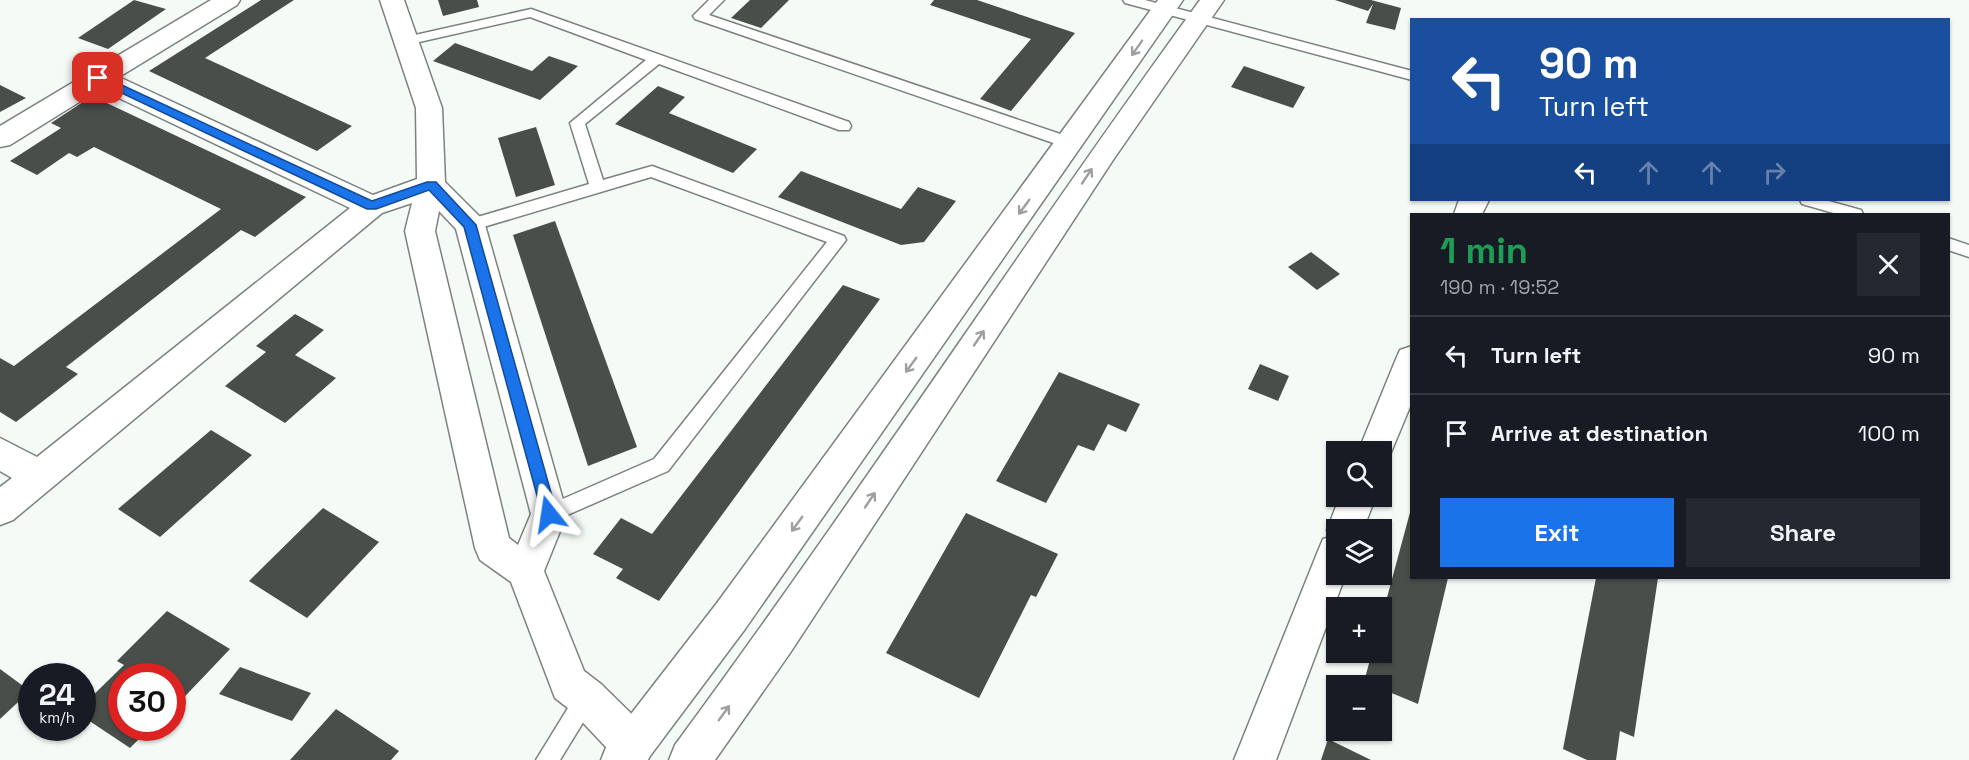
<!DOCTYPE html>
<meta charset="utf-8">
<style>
:root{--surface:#171b24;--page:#242831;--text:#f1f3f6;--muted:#9ea1a6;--line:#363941;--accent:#1a73e8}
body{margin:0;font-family:"Space Grotesk",sans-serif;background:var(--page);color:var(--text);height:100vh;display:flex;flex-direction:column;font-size:22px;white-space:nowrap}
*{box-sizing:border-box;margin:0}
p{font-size:20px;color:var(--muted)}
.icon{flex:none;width:33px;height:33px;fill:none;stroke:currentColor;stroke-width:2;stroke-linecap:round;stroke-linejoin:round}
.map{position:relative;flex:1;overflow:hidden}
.panel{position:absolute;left:1410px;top:213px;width:540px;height:366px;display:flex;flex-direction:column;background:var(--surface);border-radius:0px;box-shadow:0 2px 4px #0004}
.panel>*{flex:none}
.hud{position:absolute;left:1410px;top:18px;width:540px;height:183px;border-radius:0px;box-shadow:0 2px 4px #0004;background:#1a4fa0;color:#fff;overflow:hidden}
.tools{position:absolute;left:1326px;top:441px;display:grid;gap:12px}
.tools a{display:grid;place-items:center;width:66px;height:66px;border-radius:0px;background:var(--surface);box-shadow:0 2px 4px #0004;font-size:30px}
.speed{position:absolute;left:18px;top:663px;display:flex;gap:12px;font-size:30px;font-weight:700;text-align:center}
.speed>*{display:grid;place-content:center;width:78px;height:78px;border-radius:50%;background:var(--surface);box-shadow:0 2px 4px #0004;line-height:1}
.speed small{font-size:15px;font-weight:400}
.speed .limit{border:9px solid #d22;background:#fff;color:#111}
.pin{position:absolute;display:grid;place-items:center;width:51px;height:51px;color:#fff;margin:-26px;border-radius:12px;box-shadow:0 3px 9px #0006}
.me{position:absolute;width:66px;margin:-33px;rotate:345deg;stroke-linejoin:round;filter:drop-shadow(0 0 4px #0008)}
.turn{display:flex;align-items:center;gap:21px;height:126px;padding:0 30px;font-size:27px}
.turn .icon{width:78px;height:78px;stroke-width:2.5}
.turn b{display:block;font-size:42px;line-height:51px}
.lanes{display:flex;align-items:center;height:57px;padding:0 30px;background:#0003;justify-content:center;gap:30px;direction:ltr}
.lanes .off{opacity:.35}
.round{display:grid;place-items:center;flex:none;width:63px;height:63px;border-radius:0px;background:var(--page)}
.head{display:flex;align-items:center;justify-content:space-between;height:102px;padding:0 30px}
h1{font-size:36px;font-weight:700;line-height:45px;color:#1e9e55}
.action{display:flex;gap:12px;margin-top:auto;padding:12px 30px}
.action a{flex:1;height:69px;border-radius:0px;background:var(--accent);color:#fff;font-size:24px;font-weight:700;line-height:69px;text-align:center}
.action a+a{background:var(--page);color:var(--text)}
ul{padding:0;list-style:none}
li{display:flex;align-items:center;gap:18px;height:78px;padding:0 30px;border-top:2px solid var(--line)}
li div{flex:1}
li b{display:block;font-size:22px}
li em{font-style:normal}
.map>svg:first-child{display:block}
</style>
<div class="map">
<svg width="1969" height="760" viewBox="0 0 1969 760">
<rect width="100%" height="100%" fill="#f4fbf7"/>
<g fill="#494e4b">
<polygon points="134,0 166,9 108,49 78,38"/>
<polygon points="261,0 294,0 205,58 352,126 317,151 149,71"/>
<polygon points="438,0 477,0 479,7 443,16"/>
<polygon points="750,0 789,0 761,28 731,18"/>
<polygon points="934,0 977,0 1075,33 1011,111 980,99 1031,39 930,5"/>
<polygon points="1335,0 1371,0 1401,8 1395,30 1366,23 1373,4 1368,11"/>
<polygon points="455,43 532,71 549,56 578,66 540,100 433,61"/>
<polygon points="1244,66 1305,87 1293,108 1231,87"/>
<polygon points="0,85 26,98 0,112"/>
<polygon points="658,86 685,97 669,113 757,149 733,173 615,124"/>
<polygon points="92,96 306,197 255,237 241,230 66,367 78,374 16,422 0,412 0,358 14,366 221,209 94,147 77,157 69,153 37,175 10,161 61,128 51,123"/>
<polygon points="536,127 555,185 516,197 498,138"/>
<polygon points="801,171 901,209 918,187 956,201 924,242 901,245 778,197"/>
<polygon points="555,221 637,447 588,466 513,235"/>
<polygon points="1311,252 1340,274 1317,290 1288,267"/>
<polygon points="843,285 880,299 659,601 616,578 623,569 593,554 621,518 652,534"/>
<polygon points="295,314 324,330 295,355 336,378 285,423 225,386 266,352 256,346"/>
<polygon points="1260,364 1289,376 1278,401 1248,389"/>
<polygon points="1059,372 1140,404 1126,432 1108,424 1094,451 1078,445 1046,503 996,481"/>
<polygon points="211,430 252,455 160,537 118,509"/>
<polygon points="1412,505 1412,578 1448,578 1418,704 1382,689 1382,686 1364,682 1372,652 1382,652 1382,616"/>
<polygon points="323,508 379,542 307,618 249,581"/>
<polygon points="966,513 1058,554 1036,597 1031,595 979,698 886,653"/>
<polygon points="1596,578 1658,578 1634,737 1620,731 1616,760 1587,760 1563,749"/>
<polygon points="167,611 230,649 172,710 172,676 122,676 122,728 155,728 153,730 149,729 130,748 82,716 82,706 124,665 117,661"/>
<polygon points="240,667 311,693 292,721 219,694"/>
<polygon points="0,669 30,691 0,719"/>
<polygon points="336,709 399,751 391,760 290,760"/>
<polygon points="1328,739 1371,760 1321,760"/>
</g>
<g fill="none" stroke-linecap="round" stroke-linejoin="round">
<defs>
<g id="service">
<polygon points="709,0 724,0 709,15 1075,139 1078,143 1075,147 1065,147 695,19 693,16"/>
<polygon points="1123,0 1145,0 1412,71 1412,80 1125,3"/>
<polygon points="531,9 849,122 851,126 849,130 839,130 659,64 585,124 603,180 652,166 844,236 846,240 668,471 549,523 542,520 539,514 542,508 654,459 827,242 651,177 470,231 464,229 462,225 464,221 589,184 570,123 646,60 530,17 406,45 399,41 406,37"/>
<polygon points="1800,200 1825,200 1861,210 1863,214 1837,214 1802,204"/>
<polygon points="1948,238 1969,245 1969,257 1948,250"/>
<polygon points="587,687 595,690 598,698 560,760 536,760 579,690"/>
</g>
<g id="minor">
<path d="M211,0H240L237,5L119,77L373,195L417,179L416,108L380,0H404L442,108L445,182L480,217L485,225L567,514L544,571L584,671L601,684L648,730L654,745L648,760H618L573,712L555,698L511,582L480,560L475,548L405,231L412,203L382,213L13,520L0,525V487L12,478L0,471V438L37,457L350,208L100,89L10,145L0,147V126ZM439,211L456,229L531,514L518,545L509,538L435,231Z"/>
<polygon points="1459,200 1489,200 1482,214 1454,214"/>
<polygon points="1412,346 1412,402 1387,462 1382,464 1382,452 1358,452 1396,359 1400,350"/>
<polygon points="1340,496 1376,496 1363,530 1336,530 1336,574 1346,574 1276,760 1234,760 1318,551 1323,539 1330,537 1327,530"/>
</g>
<g id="primary">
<polygon points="1158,0 1183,0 745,629 647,760 601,760 607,745 717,603"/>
<path d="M1200,0H1224L1113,160L790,653L715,760H669L675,745C855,501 1021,246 1200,0Z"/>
</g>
</defs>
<use href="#service" stroke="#7c827e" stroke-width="3"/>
<use href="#minor" stroke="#7c827e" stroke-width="3"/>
<use href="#primary" stroke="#7c827e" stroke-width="3"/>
<use href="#service" fill="#fff" fill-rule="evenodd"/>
<use href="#minor" fill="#fff" fill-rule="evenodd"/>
<use href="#primary" fill="#fff" fill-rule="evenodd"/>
</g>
<defs><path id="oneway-shaft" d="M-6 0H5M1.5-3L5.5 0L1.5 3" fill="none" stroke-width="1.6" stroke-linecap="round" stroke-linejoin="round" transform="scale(1.5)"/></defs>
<g stroke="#9e9f9e">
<use href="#oneway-shaft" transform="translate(1137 48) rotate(125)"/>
<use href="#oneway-shaft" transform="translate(1087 176) rotate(-56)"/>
<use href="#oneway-shaft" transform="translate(1024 207) rotate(126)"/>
<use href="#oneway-shaft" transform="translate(979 338) rotate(-56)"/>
<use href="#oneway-shaft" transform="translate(911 365) rotate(126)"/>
<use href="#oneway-shaft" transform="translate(870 500) rotate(-56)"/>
<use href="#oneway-shaft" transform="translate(797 524) rotate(126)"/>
<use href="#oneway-shaft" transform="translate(724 713) rotate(-54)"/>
</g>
<polygon fill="#1a73e8" stroke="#114b97" stroke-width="1.5" points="98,74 372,201 427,182 436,182 476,225 557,514 554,519 549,521 544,519 542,514 464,227 429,190 376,209 367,209 94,80 93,78"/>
</svg>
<div class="tools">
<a><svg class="icon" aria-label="search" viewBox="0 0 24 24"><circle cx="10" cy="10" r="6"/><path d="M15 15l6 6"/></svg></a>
<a><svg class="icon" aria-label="layers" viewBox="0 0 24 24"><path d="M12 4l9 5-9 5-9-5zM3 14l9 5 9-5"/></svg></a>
<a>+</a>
<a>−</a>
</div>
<div class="speed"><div>24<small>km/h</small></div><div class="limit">30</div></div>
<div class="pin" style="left:98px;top:78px;background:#d93025"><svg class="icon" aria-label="arrive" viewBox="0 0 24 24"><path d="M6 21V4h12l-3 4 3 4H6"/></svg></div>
<svg class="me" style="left:549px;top:514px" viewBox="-20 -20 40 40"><path d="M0-17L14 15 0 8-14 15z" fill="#1a73e8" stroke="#fff" stroke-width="4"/></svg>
<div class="hud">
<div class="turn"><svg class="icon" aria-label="left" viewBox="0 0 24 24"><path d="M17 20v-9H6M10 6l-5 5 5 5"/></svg><div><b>90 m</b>Turn left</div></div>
<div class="lanes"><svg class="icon" aria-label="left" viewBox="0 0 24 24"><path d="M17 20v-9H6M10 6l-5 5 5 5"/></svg><svg class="icon off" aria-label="ahead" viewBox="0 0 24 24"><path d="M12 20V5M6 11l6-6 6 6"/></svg><svg class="icon off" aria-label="ahead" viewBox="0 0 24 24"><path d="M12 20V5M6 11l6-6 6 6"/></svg><svg class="icon off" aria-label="right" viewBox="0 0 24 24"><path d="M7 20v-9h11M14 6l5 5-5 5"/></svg></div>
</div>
<section class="panel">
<div class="head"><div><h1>1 min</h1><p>190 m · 19:52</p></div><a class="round"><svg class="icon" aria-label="close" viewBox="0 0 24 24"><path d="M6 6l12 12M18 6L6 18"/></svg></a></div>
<ul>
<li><svg class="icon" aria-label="left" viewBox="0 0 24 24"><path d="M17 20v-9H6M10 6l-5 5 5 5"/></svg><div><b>Turn left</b></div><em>90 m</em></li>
<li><svg class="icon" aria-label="arrive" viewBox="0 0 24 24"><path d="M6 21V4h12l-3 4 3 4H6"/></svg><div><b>Arrive at destination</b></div><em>100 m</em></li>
</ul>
<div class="action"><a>Exit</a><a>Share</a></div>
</section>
</div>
